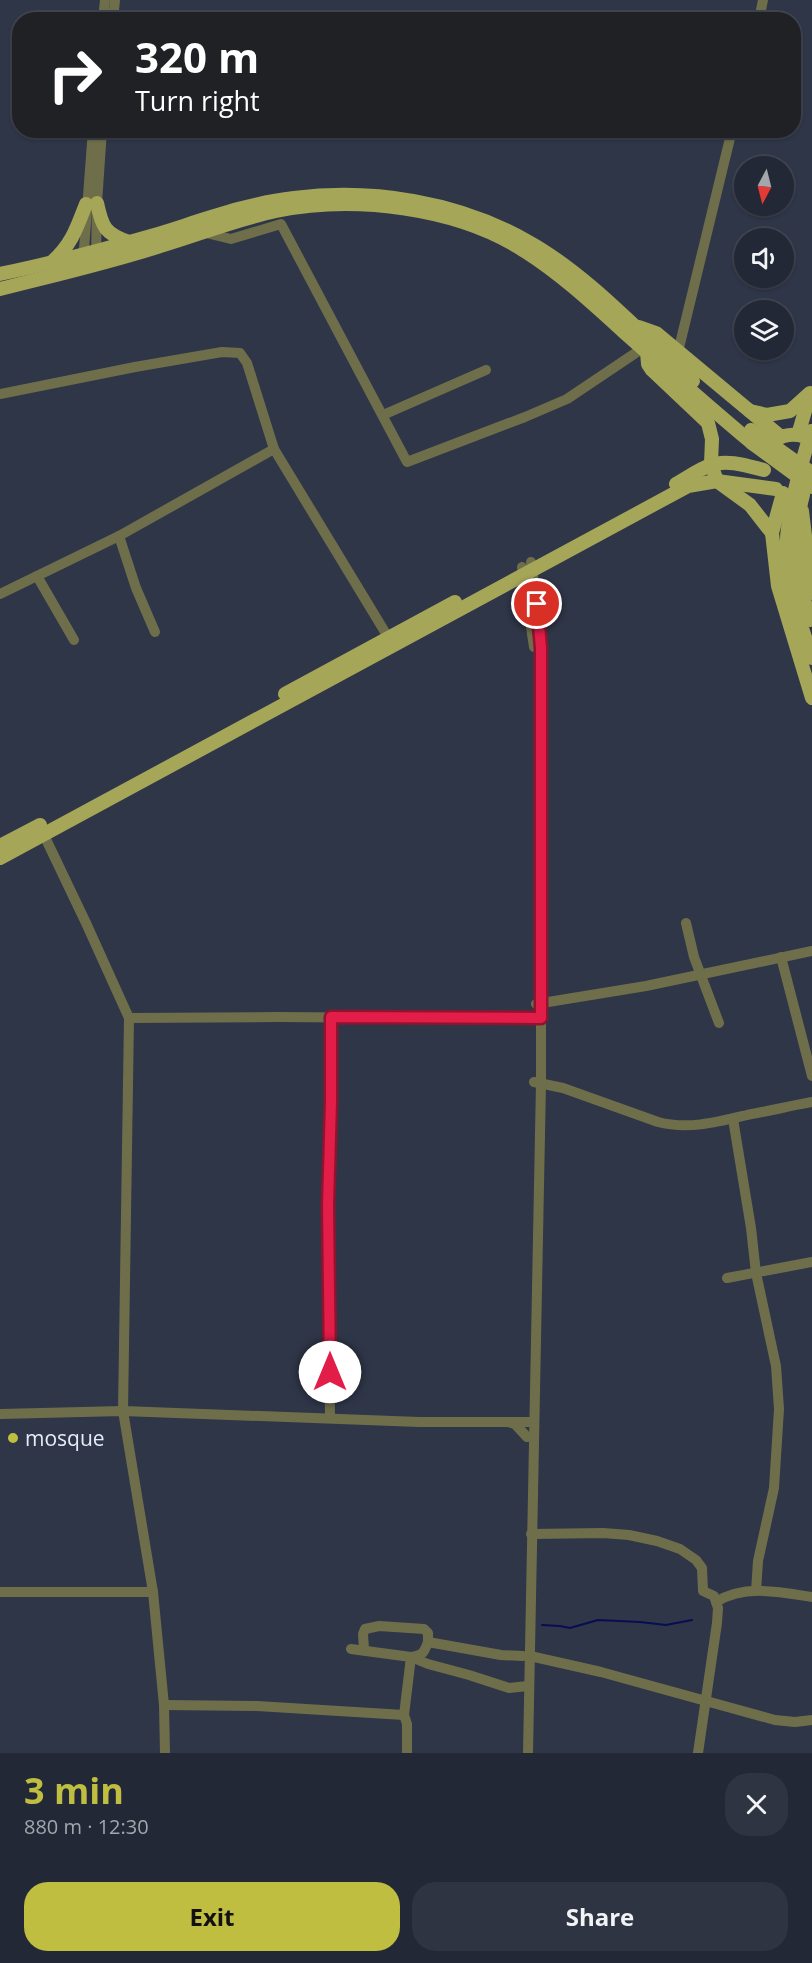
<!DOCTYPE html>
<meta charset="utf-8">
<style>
:root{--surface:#232836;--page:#2f3442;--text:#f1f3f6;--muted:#a3a6ad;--line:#404451;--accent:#bfbe41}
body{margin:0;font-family:"Open Sans",sans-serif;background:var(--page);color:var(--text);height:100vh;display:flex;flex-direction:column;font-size:22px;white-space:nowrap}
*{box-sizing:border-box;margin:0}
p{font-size:20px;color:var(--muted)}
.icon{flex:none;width:33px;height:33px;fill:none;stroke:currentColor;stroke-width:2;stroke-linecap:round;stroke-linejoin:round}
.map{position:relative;height:1753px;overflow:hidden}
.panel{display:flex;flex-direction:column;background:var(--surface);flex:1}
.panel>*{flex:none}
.top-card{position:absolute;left:12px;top:12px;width:789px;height:126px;border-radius:24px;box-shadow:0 2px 4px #0004,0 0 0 2px var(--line);background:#202124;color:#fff;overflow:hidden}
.needle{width:39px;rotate:187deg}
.tools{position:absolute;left:734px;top:156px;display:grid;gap:12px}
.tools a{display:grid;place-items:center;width:60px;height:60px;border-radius:50%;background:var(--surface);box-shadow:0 2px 4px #0004,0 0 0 2px var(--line);font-size:30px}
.pin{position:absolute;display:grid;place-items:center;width:51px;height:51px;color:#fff;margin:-26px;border:3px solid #fff;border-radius:50%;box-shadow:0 2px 6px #0007}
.me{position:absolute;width:66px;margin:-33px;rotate:0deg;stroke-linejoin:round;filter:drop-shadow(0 0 4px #0008)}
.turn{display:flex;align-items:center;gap:21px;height:126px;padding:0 24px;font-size:27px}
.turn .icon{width:78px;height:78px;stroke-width:2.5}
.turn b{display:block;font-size:42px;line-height:51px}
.round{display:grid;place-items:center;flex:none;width:63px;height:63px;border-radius:24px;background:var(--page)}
.head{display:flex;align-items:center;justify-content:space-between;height:102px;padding:0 24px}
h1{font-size:36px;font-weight:700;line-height:45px;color:var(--accent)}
.button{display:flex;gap:12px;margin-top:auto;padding:12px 24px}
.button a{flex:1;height:69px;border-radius:24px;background:var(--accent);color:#111;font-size:24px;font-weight:700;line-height:69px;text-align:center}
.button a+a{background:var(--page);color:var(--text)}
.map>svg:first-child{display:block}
</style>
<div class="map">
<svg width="812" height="1753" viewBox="0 0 812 1753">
<rect width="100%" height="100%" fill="#2f3648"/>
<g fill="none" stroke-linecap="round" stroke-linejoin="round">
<polyline stroke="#080e51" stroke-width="2" points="542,1625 560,1626 570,1628 598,1620 640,1622 666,1625 692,1620"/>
<g stroke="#6e6f4a" stroke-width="10">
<polyline points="103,20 105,0"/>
<polyline points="113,20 115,0"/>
<polyline points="759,20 763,0"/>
<polyline points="202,232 231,239 281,224 407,462 525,417 567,399 643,348"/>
<polyline points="96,259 97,203 102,130"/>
<polyline points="83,262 93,130"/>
<polyline points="678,352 732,130"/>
<polyline points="0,394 135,367 222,352 240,353 247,363 274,449 388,637"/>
<polyline points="383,415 486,370"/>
<polyline points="119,536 136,588 155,632"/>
<polyline points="522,567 534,647"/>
<polyline points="37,576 74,640"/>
<polyline points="0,594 119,536 274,449"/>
<polyline points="43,833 86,923 129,1018 277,1017 541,1019"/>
<polyline points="686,923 694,957 719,1023"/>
<polyline points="781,957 812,1076"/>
<polyline points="536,1004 646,986 812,951"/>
<polyline points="129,1018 123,1411 153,1592 164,1705 165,1753"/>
<path d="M534,1082L563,1088L658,1122C688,1130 718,1122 747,1115C769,1111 790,1106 812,1102"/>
<polyline points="733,1119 751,1228 756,1273 776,1366 779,1409 774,1488 758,1561 756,1591"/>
<polyline points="727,1278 812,1262"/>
<polyline points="0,1414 123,1411 419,1422 534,1422"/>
<polyline points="330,1417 328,1205 331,1102 331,1017"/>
<polyline points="508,1422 515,1424 527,1437"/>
<polyline points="531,1534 603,1533 629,1535 657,1541 680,1549 696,1560 702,1568 703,1591 714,1596 718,1608 717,1623 698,1753"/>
<polyline points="0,1592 153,1592"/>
<path d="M716,1602C745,1584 780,1592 812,1597"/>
<polyline points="351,1649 411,1657 428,1664 469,1675 509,1688 528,1686"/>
<polyline points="364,1649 363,1634 365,1629 379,1626 424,1629 428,1633 428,1642"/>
<polyline points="530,1656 601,1672 775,1720 795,1722 812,1720"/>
<polyline points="164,1705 257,1706 404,1715"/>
<path d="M407,1753V1724L404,1715L411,1657C423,1655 424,1653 428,1642L501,1655L523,1656"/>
<polyline points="528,1753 541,1082 541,648 539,620 531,562"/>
</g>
<g stroke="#a5a658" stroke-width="14">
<path d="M97,203C102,227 105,234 129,242"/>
<path d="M53,261C72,244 77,227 86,204"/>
<path d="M0,274C53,263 106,249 158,234C203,220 248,203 294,198C373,188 458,202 527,241C587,274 642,335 693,381"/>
<path d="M0,289C51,276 103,264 154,248C195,236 234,220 276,211C354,195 458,207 526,252C562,275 593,304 625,333C667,370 709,407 752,443"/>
<polyline points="639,327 656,333 781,437"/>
<polyline points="647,352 648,364 652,370 708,423 712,439 711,464 717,481 750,505 772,533"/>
<polyline points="750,411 767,415 790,411 810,393"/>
<polyline points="798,435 810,394"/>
<path d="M775,440C787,433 801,433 812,441"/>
<path d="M676,484C687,478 699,469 711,465C727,459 748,466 764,470"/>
<polyline points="783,493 772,533 778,586 812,698"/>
<polyline points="802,511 812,593"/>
<polyline points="285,694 455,602"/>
<polyline points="0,846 40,825"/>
<polyline points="0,858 688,486 717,481 776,489"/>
</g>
<g stroke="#a5a658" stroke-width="14">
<polyline points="751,430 812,473"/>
<path d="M811,431C796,485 778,535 791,591C796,613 805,636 812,658"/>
<polyline points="752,443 812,487"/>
<path d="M803,495C792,535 797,581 810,620"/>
</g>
</g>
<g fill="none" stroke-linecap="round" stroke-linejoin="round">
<defs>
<polyline id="route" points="330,1372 328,1205 331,1102 331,1017 541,1018 541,648 537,604"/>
</defs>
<use href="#route" stroke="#92132f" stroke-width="15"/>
<use href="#route" stroke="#e11d48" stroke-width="10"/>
</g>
<circle fill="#bfbe41" stroke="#2f3648" stroke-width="2" cx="13" cy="1438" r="6"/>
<g text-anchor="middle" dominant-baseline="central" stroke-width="6" stroke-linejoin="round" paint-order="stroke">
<g font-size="21" fill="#e6ebf7" stroke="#2f3648" text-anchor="start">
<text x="25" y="1438">mosque</text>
</g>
</g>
</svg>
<div class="tools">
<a><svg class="needle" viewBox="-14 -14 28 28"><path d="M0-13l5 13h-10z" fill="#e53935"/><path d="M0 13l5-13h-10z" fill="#a3a6ad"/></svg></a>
<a><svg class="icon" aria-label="sound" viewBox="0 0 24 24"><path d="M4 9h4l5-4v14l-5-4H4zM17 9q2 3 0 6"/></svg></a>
<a><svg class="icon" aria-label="layers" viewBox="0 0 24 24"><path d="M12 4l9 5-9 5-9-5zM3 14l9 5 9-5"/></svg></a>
</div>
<div class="pin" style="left:537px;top:604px;background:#d93025"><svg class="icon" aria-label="arrive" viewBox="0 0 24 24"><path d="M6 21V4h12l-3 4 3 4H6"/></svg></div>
<svg class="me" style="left:330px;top:1372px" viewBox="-20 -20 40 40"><circle r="19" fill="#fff"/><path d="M0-13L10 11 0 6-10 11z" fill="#e11d48"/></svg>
<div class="top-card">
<div class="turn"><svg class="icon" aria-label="right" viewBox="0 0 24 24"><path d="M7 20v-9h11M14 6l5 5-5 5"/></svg><div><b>320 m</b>Turn right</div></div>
</div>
</div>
<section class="panel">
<div class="head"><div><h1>3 min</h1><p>880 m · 12:30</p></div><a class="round"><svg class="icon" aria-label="close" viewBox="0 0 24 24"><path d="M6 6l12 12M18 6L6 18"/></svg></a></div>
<div class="button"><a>Exit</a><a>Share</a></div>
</section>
